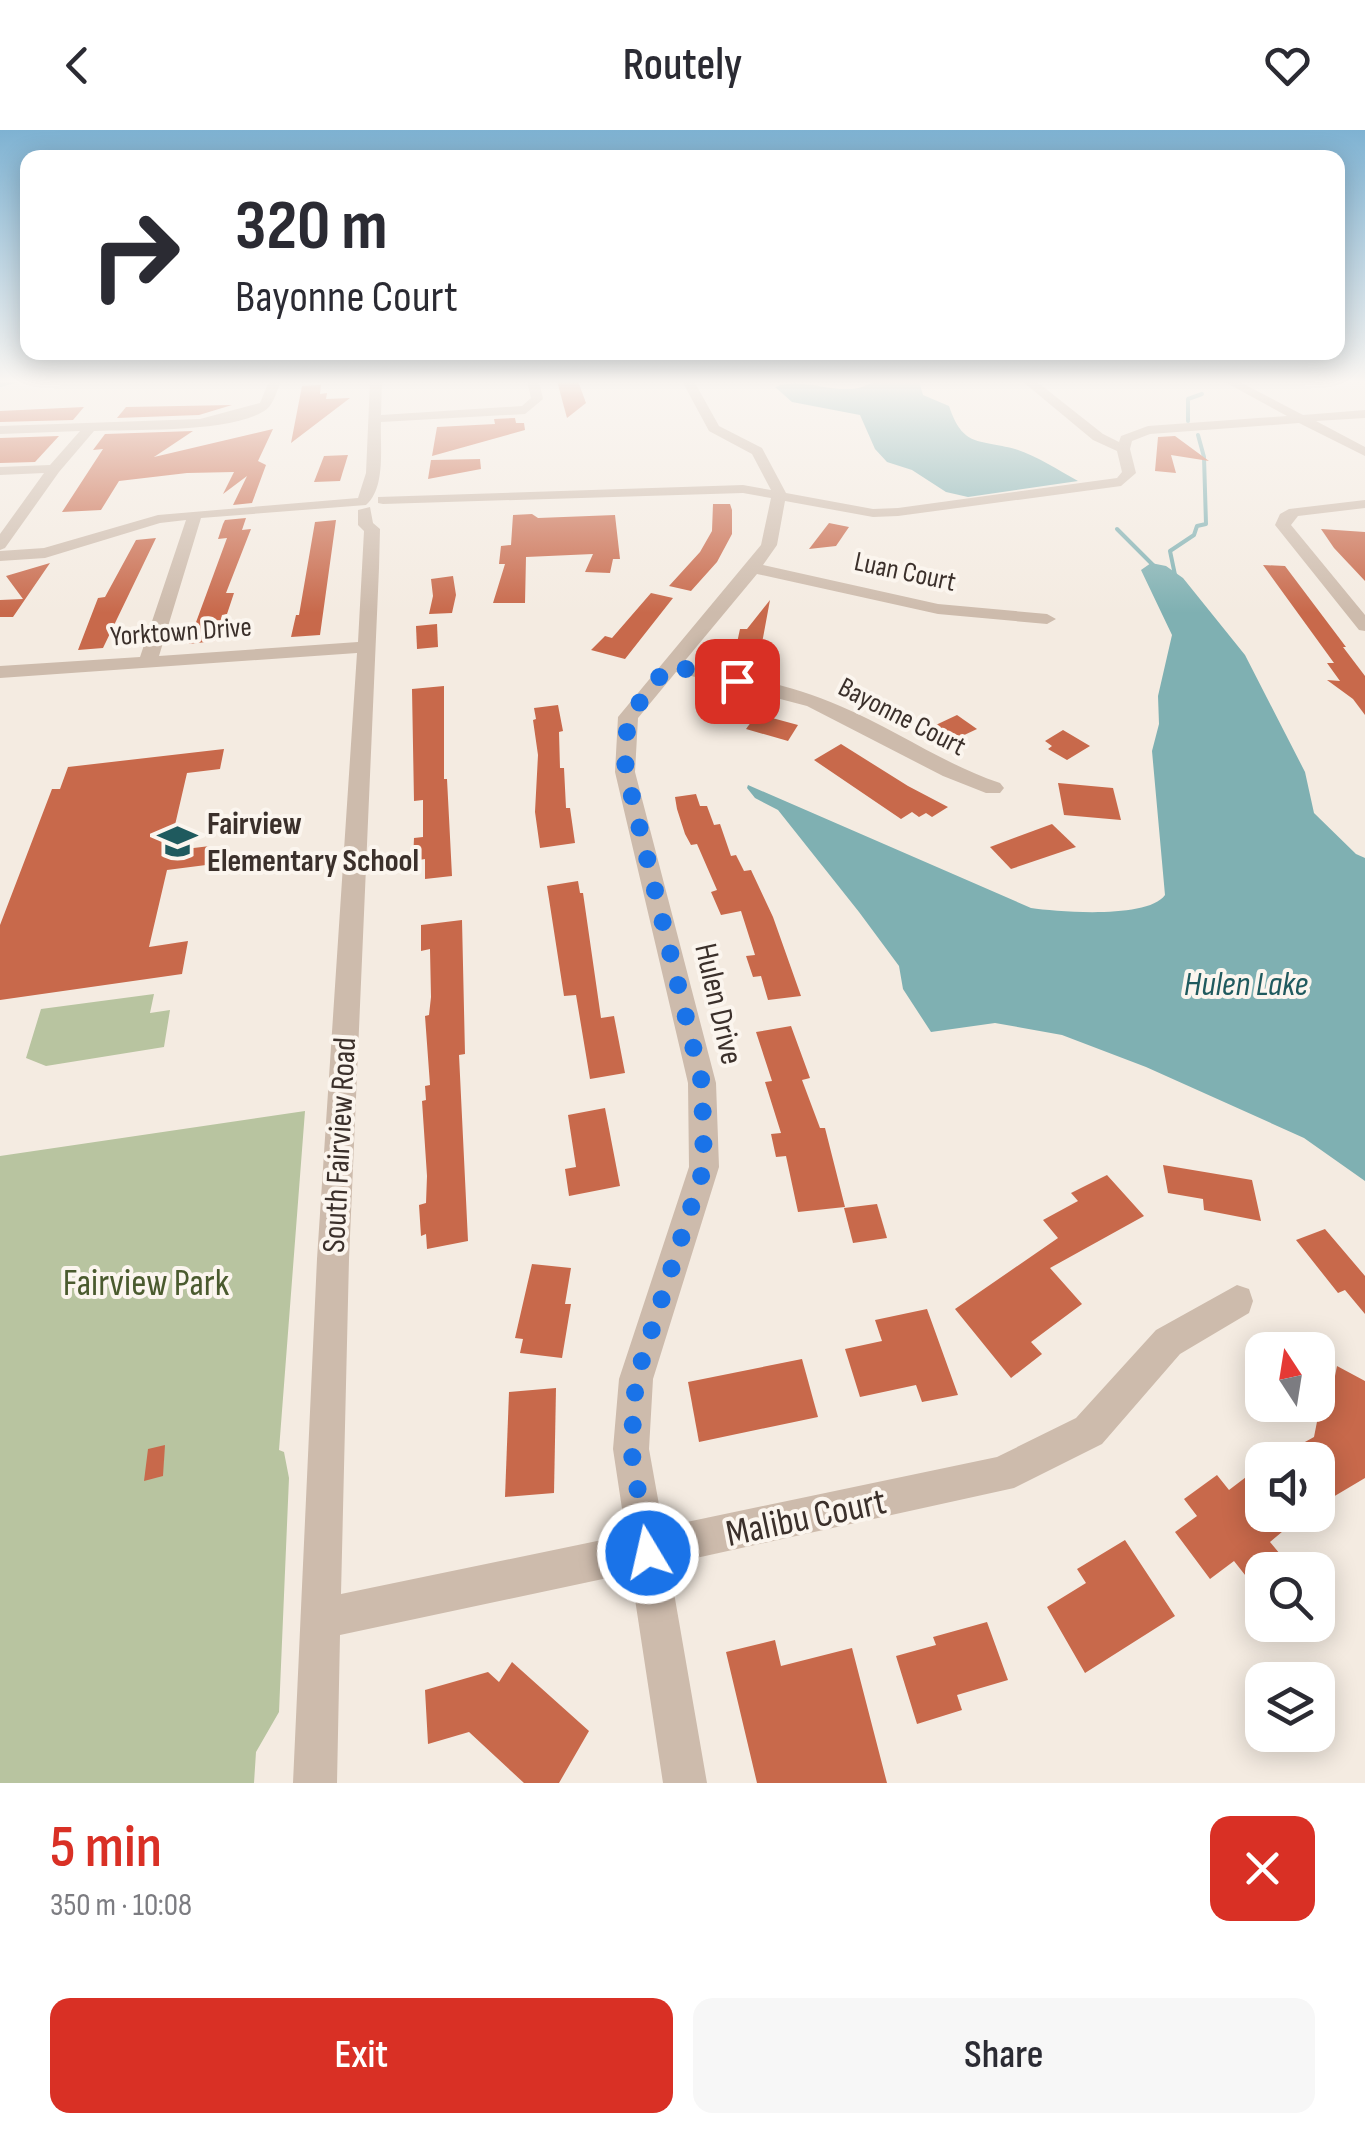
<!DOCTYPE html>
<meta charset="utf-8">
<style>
:root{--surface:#fff;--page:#f7f7f7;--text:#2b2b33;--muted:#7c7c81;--accent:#d93025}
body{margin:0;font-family:"Sofia Sans Condensed",sans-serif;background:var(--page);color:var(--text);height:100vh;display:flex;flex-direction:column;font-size:38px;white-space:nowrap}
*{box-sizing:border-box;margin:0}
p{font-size:32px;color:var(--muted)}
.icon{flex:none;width:55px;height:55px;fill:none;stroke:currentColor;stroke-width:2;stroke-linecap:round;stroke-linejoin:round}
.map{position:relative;height:1653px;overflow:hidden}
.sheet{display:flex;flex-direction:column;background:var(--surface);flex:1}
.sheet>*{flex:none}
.top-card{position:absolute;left:20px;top:20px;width:1325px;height:210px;border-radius:20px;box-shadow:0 5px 25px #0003;background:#fff;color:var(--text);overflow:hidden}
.needle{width:65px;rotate:348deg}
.fabs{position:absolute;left:1245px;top:1202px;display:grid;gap:20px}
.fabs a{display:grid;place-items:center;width:90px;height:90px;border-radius:20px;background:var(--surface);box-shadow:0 5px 25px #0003;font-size:50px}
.pin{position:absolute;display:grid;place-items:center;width:85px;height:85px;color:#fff;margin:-42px;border-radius:20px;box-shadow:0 5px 15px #0006}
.me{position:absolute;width:110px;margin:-55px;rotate:351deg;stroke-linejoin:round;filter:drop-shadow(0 0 8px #0008)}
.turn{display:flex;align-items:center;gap:35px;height:210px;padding:0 50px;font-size:45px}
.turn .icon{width:130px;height:130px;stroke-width:2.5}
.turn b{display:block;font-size:70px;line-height:85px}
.round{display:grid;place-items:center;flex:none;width:105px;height:105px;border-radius:20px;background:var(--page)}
.summary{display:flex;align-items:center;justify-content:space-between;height:170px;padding:0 50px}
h1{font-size:60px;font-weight:600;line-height:75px;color:var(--accent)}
.button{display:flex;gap:20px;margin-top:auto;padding:20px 50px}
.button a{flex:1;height:115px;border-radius:20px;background:var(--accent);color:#fff;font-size:40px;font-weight:600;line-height:115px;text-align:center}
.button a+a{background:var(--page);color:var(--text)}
header{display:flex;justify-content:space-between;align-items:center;height:130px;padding:0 50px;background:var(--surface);font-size:45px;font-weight:600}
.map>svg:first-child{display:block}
</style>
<header><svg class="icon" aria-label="back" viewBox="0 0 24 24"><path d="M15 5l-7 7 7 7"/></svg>Routely<svg class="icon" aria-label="heart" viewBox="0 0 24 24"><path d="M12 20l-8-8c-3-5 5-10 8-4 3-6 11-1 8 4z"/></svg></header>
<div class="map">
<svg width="1365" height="1653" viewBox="0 0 1365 1653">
<rect width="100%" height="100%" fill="#f4ebe1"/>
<g fill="#b8c4a0">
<polygon points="154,864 150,883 170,880 164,917 46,936 26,928 41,879"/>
<polygon points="305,981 279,1320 284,1322 289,1348 279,1582 256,1622 254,1653 0,1653 0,1026"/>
</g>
<g fill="#7fb0b2">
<path d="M875,251H919L923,265L949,276C963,318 979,309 1015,319C1037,326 1058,340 1078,351L968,367L946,362L912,340L887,332L875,319L860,285L792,272L775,257C806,244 844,272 875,251Z"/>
<path d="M1151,433L1166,436L1183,448L1245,525L1305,642L1314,683L1356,724L1365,728V1051L1304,1008L1146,937L1062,905L995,893L931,902L903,859L899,836L859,782L778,680L755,668L747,658L748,655L1031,778C1059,782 1148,789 1165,765L1152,621L1159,594L1158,566L1172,505L1141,440Z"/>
</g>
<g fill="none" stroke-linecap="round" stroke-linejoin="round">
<g stroke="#7fb0b2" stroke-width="4">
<polyline points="0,255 14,251"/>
<polyline points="1188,291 1188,269 1202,264"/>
<polyline points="1117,399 1155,437"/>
<polyline points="1175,445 1170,421 1194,405 1197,396 1206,394 1204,327 1198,305"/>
</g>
</g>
<g fill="#c8694b">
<polygon points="557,251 578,251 586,273 567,288"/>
<polygon points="321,255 320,264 327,263 326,269 350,268 291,313 302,256"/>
<polygon points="232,275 199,285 117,288 126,277"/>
<polygon points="84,277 73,290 0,292 0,281"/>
<polygon points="515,288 516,293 524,293 525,300 432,326 437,297 495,294 494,289"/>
<polygon points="273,299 258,331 266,335 252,373 233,375 247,346 223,364 234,342 187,343 119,351 101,380 62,382 103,319 93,320 105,304 193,301 154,327"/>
<polygon points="59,306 35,332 0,333 0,308"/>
<polygon points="1175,306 1209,331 1171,325 1176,343 1155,341 1158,307"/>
<polygon points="348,325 340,351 314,352 324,326"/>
<polygon points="480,329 481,339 428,349 431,330"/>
<polygon points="713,374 730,374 732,380 732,404 717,432 691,461 669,456 700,422 712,401"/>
<polygon points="532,384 538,388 615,385 620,429 613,429 610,443 585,442 593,424 526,427 525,473 493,473 505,434 499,434 501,416 511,415 513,385"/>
<polygon points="246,388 242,400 251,399 226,463 234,463 227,484 222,485 215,511 188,514 227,408 218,409 223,394 225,390"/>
<polygon points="336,390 320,505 291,507 296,485 299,485 315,392"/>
<polygon points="829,393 849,397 836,416 809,419"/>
<polygon points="1321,399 1365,402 1365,451 1334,418"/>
<polygon points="156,408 103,518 78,520 98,468 105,467 136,410"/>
<polygon points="50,433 13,487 0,487 0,470 23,469 6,446"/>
<polygon points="1263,435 1285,436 1346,517 1343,517 1365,546 1365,585 1353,569 1327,550 1340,551 1327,533 1334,533"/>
<polygon points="453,446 456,465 452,483 429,484 433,466 431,449"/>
<polygon points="651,463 673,468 625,529 591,520 605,506 612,508"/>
<polygon points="770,470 760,524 735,522 740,499 747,499"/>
<polygon points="437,494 438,517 417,519 416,496"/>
<polygon points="444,556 444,649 447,649 452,746 425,749 425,729 413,731 414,708 423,707 423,670 414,671 412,559"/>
<polygon points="558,575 563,601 559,602 560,638 564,638 566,678 570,678 575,713 540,718 535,682 538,625 533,590 536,589 534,578"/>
<polygon points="757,584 798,595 788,611 746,599"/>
<polygon points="957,585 977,599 943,615 923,601"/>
<polygon points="1063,600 1090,616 1067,630 1048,619 1052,616 1045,611"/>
<polygon points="841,614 908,656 948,677 932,687 926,683 919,687 912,682 901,689 814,630"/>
<polygon points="224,619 220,639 187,643 169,721 210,716 206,735 167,740 149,817 188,811 182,844 0,870 0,795 52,659 60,659 68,637"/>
<polygon points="1058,653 1113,658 1121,690 1064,685"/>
<polygon points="696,664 700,676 707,676 714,695 720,694 731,726 736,725 744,741 751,740 773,787 801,866 768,870 761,846 753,847 746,826 755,825 741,781 721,785 711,762 717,760 697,714 691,715 685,704 677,679 675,667"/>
<polygon points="1052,694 1076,717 1011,739 990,717"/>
<polygon points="578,751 580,763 583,763 601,888 614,886 625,943 590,949 576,865 564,866 547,756"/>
<polygon points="462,790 465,924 459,925 468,1111 427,1119 426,1104 421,1106 419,1075 426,1073 427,1046 422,971 426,970 425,956 430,955 425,886 429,885 431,867 430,819 421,821 421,795"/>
<polygon points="791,896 810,948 802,950 820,998 825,998 845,1077 798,1082 786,1026 776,1027 771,1004 781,1003 765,952 772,951 756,902"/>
<polygon points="605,978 620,1056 569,1066 565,1039 576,1037 568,985"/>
<polygon points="1163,1035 1252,1050 1261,1091 1204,1080 1203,1069 1168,1063"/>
<polygon points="1107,1045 1144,1086 1050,1138 1082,1174 1031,1212 1042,1224 1011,1248 955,1179 1058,1108 1043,1090 1078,1071 1071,1063"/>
<polygon points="877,1074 887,1108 853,1113 844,1078"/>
<polygon points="1325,1099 1365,1146 1365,1184 1345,1160 1338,1163 1296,1110"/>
<polygon points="532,1134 571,1138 565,1174 571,1174 562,1228 520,1223 523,1209 515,1208"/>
<polygon points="927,1179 958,1265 922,1272 916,1255 860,1267 845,1219 882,1211 875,1190"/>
<polygon points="802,1229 818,1287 699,1312 688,1252"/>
<polygon points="1337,1236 1365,1251 1365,1348 1333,1367 1318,1347 1318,1330 1304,1330 1294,1318 1314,1307 1325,1251 1333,1256"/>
<polygon points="556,1258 554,1363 505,1367 509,1262"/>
<polygon points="165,1315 163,1346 144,1351 148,1319"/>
<polygon points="1250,1344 1262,1359 1262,1385 1302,1385 1270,1412 1280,1424 1249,1450 1234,1431 1210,1449 1175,1402 1197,1386 1184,1369 1217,1345 1229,1360"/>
<polygon points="1125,1410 1175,1486 1085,1543 1047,1477 1086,1453 1077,1439"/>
<polygon points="987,1492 1008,1550 957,1565 962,1580 917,1594 896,1526 936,1515 933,1507"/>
<polygon points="775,1510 781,1536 852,1518 887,1653 757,1653 726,1522"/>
<polygon points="512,1532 589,1601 559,1653 524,1653 469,1602 428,1614 425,1560 488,1542 499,1552"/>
</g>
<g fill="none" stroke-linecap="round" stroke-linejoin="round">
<g fill="#cdbbac" fill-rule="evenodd">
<path d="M269,251H281C277,260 274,273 267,279C235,303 135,299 94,301L59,342L5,418L0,420V404L44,343L0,345V337L50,335L80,301L0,304V296L200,289L260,273Z"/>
<path d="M370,251H382L381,285L522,276L531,268L527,251H539L543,269L525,284L381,292C380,317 386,358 366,375L201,388L159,526L358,512L364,401L358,395V380L370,377L373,393L380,399L379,438L349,1129L341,1464L626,1405L613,1319L619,1249L689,1037L688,953L615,642L618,587L761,415L771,368L743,363L383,374L378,373V367L743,355L771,360L752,324L709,301L682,251H694L719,296L762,318L786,363L873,379L898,378L1117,348L1122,342L1117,321L1093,310L1022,251H1036L1103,304L1119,312L1121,306L1148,296L1287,286L1223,251H1238L1303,285L1365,280V288L1316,291L1365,317V326L1299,293L1150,304L1132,311L1130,319L1136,343L1121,356L898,386L873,387L785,371L777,415L763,435L938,474L1047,484L1056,489L1047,494L938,484L757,444L683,533C736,545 790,554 840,576C895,599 943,634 1000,653L1004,658L1000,663H986L943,646L807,576L676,542L638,588L635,642L716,953L719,1037L653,1249L649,1319L663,1397L997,1327L1076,1288L1156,1200L1237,1155L1249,1159L1253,1171L1249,1183L1180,1224L1102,1314L1014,1358L669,1434L707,1653H663L631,1443L340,1505L337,1653H293L317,1129L357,523L0,548V536L140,527L186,390L160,393L45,428L0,431V421L44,418L158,385L358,368L366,343Z"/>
<polygon points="1365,370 1365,378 1298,386 1291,395 1365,485 1365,501 1359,500 1275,395 1280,384 1289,379"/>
</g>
</g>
<linearGradient id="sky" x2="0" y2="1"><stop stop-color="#7eb2d2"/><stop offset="0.52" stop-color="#faf6f2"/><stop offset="1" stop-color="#faf6f2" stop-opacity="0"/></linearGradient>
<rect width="1365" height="483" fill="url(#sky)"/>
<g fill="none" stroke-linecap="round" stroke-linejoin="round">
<path stroke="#1a73e8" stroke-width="18" stroke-dasharray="0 32.4" d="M648,1423L631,1319L636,1249L704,1037L702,953L626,642C621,586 636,577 669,535L737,551"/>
</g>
<defs>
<symbol id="school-bare" viewBox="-9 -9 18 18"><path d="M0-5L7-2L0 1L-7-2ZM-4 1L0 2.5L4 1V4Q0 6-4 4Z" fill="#1f5a5e" stroke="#fbf5ee" stroke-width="2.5" paint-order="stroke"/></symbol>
</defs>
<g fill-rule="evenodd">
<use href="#school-bare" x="150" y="684" width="55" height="55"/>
</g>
<g text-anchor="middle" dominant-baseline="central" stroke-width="8" stroke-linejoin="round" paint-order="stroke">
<g font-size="28" fill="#3b302b" stroke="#fbf5ee">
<text transform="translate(905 442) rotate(12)">Luan Court</text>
<text transform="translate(181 502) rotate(-4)">Yorktown Drive</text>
<text transform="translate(902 587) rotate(27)">Bayonne Court</text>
</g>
<g font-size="32" font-weight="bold" fill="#3b302b" stroke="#fbf5ee" text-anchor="start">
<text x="207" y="694">Fairview<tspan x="207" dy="37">Elementary School</tspan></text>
</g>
<g font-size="32" fill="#3b302b" stroke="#fbf5ee">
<text transform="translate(718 874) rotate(77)">Hulen Drive</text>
<text transform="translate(340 1015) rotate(-87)">South Fairview Road</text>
</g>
<g font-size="35" font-style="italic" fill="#1f5a5e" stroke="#fbf5ee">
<text x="1246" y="854">Hulen Lake</text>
</g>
<g font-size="38" fill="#4a5a2e" stroke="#fbf5ee">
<text x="146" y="1153">Fairview Park</text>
</g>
<g font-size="38" fill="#3b302b" stroke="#fbf5ee">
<text transform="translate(806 1388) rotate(-12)">Malibu Court</text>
</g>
</g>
</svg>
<div class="fabs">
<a><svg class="needle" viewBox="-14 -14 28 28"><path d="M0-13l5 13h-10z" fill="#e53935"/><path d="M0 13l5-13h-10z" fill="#7c7c81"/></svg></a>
<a><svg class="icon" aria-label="sound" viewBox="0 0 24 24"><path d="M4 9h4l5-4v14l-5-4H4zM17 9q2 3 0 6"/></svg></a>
<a><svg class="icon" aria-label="search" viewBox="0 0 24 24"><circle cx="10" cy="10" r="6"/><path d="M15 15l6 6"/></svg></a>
<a><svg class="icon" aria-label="layers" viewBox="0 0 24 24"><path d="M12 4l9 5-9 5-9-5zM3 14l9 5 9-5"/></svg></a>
</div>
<div class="pin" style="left:737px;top:551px;background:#d93025"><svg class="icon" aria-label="arrive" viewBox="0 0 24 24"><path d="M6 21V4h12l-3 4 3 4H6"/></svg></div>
<svg class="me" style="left:648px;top:1423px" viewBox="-20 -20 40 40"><circle r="17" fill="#1a73e8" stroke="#fff" stroke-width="3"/><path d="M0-11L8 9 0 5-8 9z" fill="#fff"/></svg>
<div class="top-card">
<div class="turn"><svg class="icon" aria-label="right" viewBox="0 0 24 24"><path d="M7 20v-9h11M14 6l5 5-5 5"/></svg><div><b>320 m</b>Bayonne Court</div></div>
</div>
</div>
<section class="sheet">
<div class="summary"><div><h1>5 min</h1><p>350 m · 10:08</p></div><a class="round" style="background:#d93025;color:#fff"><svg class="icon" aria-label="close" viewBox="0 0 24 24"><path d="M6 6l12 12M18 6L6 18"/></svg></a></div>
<div class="button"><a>Exit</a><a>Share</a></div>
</section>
